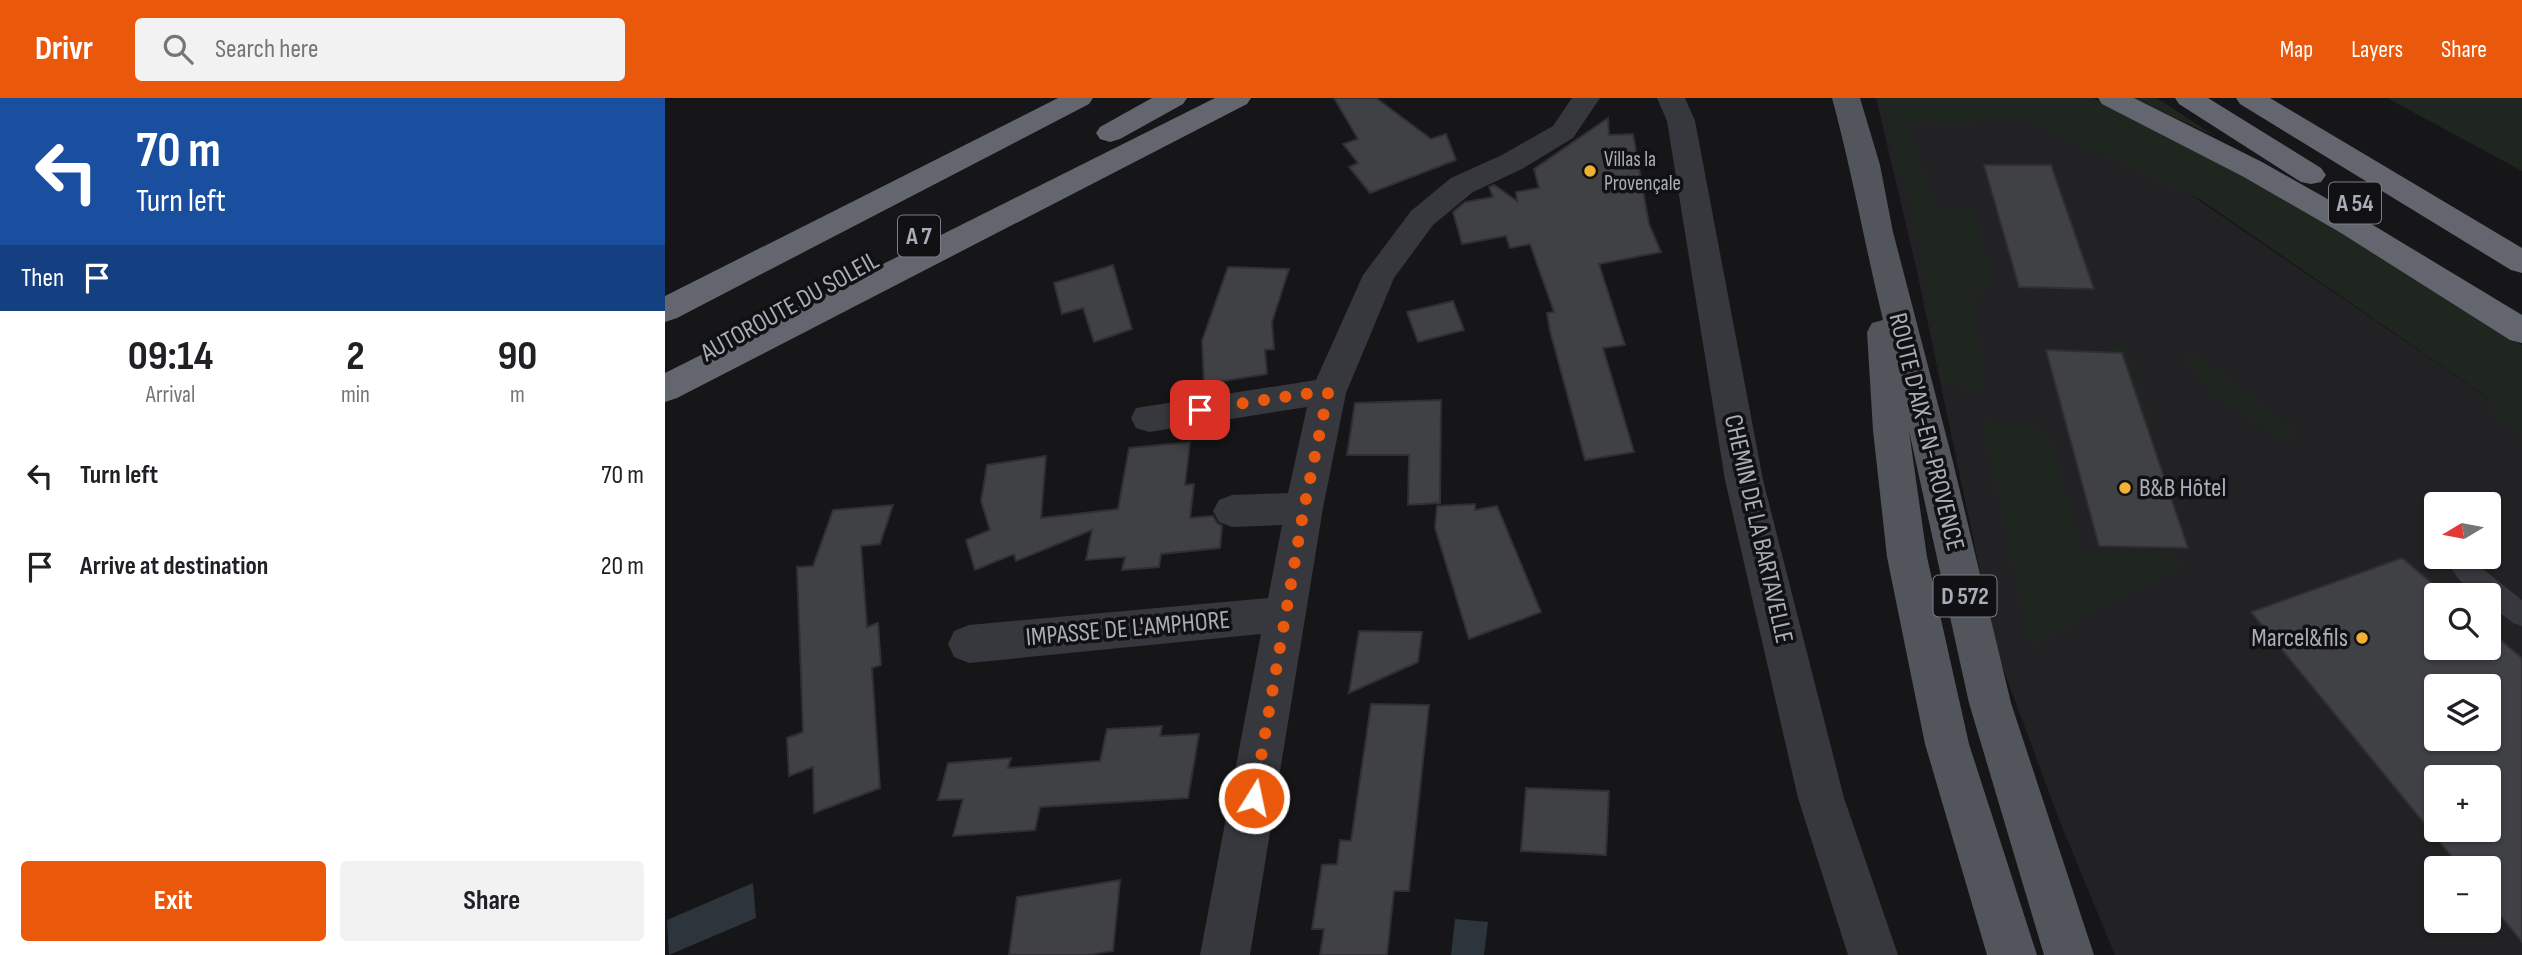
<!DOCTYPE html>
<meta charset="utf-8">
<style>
:root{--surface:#fff;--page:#f2f2f2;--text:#202124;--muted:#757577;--accent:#ea580c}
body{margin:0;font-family:"Sofia Sans Condensed",sans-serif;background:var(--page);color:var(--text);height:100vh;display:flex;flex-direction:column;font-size:26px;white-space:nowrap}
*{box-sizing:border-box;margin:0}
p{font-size:23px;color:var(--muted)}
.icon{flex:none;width:38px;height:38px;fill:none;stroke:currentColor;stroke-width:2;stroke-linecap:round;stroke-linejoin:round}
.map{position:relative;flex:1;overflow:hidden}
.drawer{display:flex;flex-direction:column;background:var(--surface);width:665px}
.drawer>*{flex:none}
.guide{background:#1a4fa0;color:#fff;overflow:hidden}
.needle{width:46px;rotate:260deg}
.fabs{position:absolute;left:1759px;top:394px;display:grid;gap:14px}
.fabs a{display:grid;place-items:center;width:77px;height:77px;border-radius:7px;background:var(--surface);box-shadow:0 2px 5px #0004;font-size:35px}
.pin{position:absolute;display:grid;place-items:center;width:60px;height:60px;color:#fff;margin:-30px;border-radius:14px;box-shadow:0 4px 10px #0006}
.me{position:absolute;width:77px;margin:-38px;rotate:10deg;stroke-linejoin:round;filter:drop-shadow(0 0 5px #0008)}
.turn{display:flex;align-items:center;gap:24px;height:147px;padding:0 21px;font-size:32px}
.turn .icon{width:91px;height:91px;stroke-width:2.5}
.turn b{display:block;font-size:49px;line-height:60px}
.then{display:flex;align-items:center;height:66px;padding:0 21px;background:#0003;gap:14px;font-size:26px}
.eta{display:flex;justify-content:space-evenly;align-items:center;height:119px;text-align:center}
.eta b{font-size:42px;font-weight:700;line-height:49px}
.cta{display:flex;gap:14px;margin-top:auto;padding:14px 21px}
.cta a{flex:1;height:80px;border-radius:7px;background:var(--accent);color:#fff;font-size:28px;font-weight:700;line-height:80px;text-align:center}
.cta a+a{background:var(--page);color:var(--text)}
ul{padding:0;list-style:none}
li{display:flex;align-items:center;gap:21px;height:91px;padding:0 21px}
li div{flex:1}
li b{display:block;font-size:26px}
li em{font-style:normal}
header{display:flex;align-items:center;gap:42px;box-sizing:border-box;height:98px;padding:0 35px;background:var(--accent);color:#fff}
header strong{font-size:33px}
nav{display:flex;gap:38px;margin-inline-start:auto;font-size:24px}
.search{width:490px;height:63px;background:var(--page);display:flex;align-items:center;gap:18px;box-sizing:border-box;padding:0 24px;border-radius:7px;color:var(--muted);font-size:26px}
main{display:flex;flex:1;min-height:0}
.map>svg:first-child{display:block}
</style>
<header>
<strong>Drivr</strong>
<div class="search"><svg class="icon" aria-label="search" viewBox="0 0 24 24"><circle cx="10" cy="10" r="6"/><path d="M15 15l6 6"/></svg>Search here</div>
<nav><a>Map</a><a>Layers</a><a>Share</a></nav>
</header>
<main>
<section class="drawer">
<div class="guide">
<div class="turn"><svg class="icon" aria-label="left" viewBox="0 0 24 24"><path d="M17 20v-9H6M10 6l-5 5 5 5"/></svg><div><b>70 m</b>Turn left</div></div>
<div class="then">Then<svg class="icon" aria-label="arrive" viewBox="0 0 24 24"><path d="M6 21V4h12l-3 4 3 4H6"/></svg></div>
</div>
<div class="eta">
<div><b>09:14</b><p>Arrival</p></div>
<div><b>2</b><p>min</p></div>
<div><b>90</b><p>m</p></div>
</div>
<ul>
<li><svg class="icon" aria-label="left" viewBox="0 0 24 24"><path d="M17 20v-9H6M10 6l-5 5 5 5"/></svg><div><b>Turn left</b></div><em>70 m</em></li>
<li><svg class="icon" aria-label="arrive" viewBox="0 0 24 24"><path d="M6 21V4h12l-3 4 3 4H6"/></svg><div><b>Arrive at destination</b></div><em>20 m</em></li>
</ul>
<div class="cta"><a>Exit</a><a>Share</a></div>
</section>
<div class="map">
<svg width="1857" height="857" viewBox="0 0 1857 857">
<rect width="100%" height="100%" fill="#161618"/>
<path fill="#222225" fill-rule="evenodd" d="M1211,0H1384L1857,323V857H1450L1395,724L1332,554L1251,169ZM1771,406H1824V458H1771ZM1771,497H1824V550H1771ZM1771,588H1824V640H1771ZM1771,679H1824V732H1771ZM1771,770H1824V822H1771Z"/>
<g fill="#1e261f">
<polygon points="1215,0 1428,0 1501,35 1619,101 1758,183 1857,247 1857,337 1827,315 1828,303 1536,102 1359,21 1312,20 1314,26 1242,24 1272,112 1309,112 1327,184 1307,204 1322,291 1277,286 1249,122"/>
<polygon points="1469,0 1492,0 1551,39"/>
<polygon points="1722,0 1857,0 1857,73"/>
<polygon points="1459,246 1487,331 1478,331 1448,247"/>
<polygon points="1524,250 1630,333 1626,339 1615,340 1546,297 1524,266"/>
<polygon points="1317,322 1379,331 1381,338 1385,338 1417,454 1510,458 1516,470 1365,548"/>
</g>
<g fill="#2c353c">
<polygon points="88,785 91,820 4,857 2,822"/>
<polygon points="790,821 823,824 819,857 786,857"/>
</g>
<g fill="#404145" stroke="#303034" stroke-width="2" fill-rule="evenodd">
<polygon points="669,0 711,0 766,41 781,36 791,62 705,95 684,69 693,65 678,46 693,41"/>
<polygon points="943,20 944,37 968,36 984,126 996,154 934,166 960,247 938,250 969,354 920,362 885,233 882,215 889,214 865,146 845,150 841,138 797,146 788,114 800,104 828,99 824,89 829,87 852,103 851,94 874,90 869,71"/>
<polygon points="1319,67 1386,67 1429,191 1354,189"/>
<polygon points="448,167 467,231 429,244 418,210 397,216 389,185"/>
<polygon points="563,169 624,171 607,224 609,251 600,252 602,276 539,286 537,243"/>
<polygon points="788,203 799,232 753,244 742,214"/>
<polygon points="1381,252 1457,255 1523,450 1434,448"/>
<polygon points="776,302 775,405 743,407 744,357 682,357 690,305"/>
<polygon points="525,344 520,387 529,386 525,420 548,418 552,425 557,428 555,450 496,456 494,469 457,472 460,459 421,462 427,432 351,463 349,456 310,472 301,442 325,432 316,403 322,367 381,358 376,420 453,411 464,350"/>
<polygon points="810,406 810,412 832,408 876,514 804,541 770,430 772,408"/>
<polygon points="228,407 215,446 196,448 202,529 213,525 216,567 207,570 215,690 149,715 148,669 124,678 122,640 138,634 132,469 148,468 168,412"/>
<path d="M1737,460L1781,497H1771V550H1824V532L1857,560V844L1824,804V770H1796L1586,514ZM1771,588H1824V640H1771ZM1771,679H1824V732H1771Z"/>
<polygon points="694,533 757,534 753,564 684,595"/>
<polygon points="706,606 764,607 744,793 729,793 722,857 655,857 659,831 647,831 657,767 672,766 675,742 686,743"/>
<polygon points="497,628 495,638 534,636 523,700 375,709 370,732 288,738 298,701 273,702 283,665 346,660 343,670 435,663 442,631"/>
<polygon points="861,690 944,693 941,757 856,753"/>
<polygon points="455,782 448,853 423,857 344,857 352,799"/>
</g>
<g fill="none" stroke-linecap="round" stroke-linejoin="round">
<path fill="#37383d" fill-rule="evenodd" d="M1780,458H1805L1809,464L1857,502V528L1848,525L1824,506V497C1802,497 1789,477 1780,458Z"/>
<g fill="#37383d" fill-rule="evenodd">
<polygon points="907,0 935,0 908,40 857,71 808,94 768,127 729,180 681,295 658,410 585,857 535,857 596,536 304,565 289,559 283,546 289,533 304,527 603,500 617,427 567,429 554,424 548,413 554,402 567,397 623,395 642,309 484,334 471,330 466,320 471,310 651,282 698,177 746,113 786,80 837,57 888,28"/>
<polygon points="992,0 1020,0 1030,23 1098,382 1179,700 1233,857 1183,857 1133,700 1060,382 1002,23"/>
</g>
<path fill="#53555c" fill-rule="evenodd" d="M1167,0H1195L1215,67L1228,134L1287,360L1346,605L1429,857H1379L1304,605L1244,333L1262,459L1304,646L1372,857H1322L1260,646L1222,459L1208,332L1202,234L1207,225L1218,222C1200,148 1187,73 1167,0Z"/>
<g fill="#63666e" fill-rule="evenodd">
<polygon points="393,0 428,0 424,6 12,220 0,224 0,198"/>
<polygon points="487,0 522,0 518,6 455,41 445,44 435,41 431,35 435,29"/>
<polygon points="550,0 586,0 582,6 12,300 0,304 0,275"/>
<polygon points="1433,0 1469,0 1597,64 1698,121 1857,217 1857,245 1845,242 1676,135 1577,78 1437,6"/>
<polygon points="1510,0 1543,0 1656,70 1661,77 1656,84 1646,86 1636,84 1514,6"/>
<polygon points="1571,0 1605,0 1857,150 1857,175 1846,172 1575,6"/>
</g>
</g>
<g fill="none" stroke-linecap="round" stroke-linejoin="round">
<polyline stroke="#ea580c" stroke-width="12" stroke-dasharray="0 21.6" points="535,312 638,296 663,295 639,410 589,700"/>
</g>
<g fill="#f2b134" stroke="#111113" stroke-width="2.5">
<circle cx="925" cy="73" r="7"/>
<circle cx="1460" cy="390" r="7"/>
<circle cx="1697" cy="540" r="7"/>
</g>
<g text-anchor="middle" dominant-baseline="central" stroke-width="7" stroke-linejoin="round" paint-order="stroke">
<g font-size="21" fill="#a8adb8" stroke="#111113" text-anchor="start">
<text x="939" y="61">Villas la<tspan x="939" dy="24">Provençale</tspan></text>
</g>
<g fill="#111113" stroke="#7b7e86" stroke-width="2">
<rect x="1664" y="84.5" width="52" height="41" rx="5"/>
<rect x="233" y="117.5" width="42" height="41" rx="5"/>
<rect x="1268.5" y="477.5" width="63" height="41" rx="5"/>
</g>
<g font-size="24" font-weight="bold" fill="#a8adb8">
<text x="1690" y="105">A 54</text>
<text x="254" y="138">A 7</text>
<text x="1300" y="498">D 572</text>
</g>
<g font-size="26" fill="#a8adb8" stroke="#111113">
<text transform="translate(125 209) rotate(-29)">AUTOROUTE DU SOLEIL</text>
<text transform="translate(1261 334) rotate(76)">ROUTE D'AIX-EN-PROVENCE</text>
<text transform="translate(1093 431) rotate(77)">CHEMIN DE LA BARTAVELLE</text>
<text transform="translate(463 531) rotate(-5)">IMPASSE DE L'AMPHORE</text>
</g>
<g font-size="26" fill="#a8adb8" stroke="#111113" text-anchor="start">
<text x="1474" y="390">B&amp;B Hôtel</text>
<text x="1683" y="540" text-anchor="end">Marcel&amp;fils</text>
</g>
</g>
</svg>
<div class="fabs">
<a><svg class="needle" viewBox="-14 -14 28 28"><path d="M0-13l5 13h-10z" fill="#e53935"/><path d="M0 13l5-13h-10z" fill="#757577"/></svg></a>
<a><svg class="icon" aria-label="search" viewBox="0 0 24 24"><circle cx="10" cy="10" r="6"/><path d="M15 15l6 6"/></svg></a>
<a><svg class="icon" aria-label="layers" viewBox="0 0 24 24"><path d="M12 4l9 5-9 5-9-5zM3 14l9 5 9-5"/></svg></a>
<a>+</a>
<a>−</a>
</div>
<div class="pin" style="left:535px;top:312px;background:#d93025"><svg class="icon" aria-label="arrive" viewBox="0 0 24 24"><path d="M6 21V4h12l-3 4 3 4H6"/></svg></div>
<svg class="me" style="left:589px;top:700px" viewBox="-20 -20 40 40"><circle r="17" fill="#ea580c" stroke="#fff" stroke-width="3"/><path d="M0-11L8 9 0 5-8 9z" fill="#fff"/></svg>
</div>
</main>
